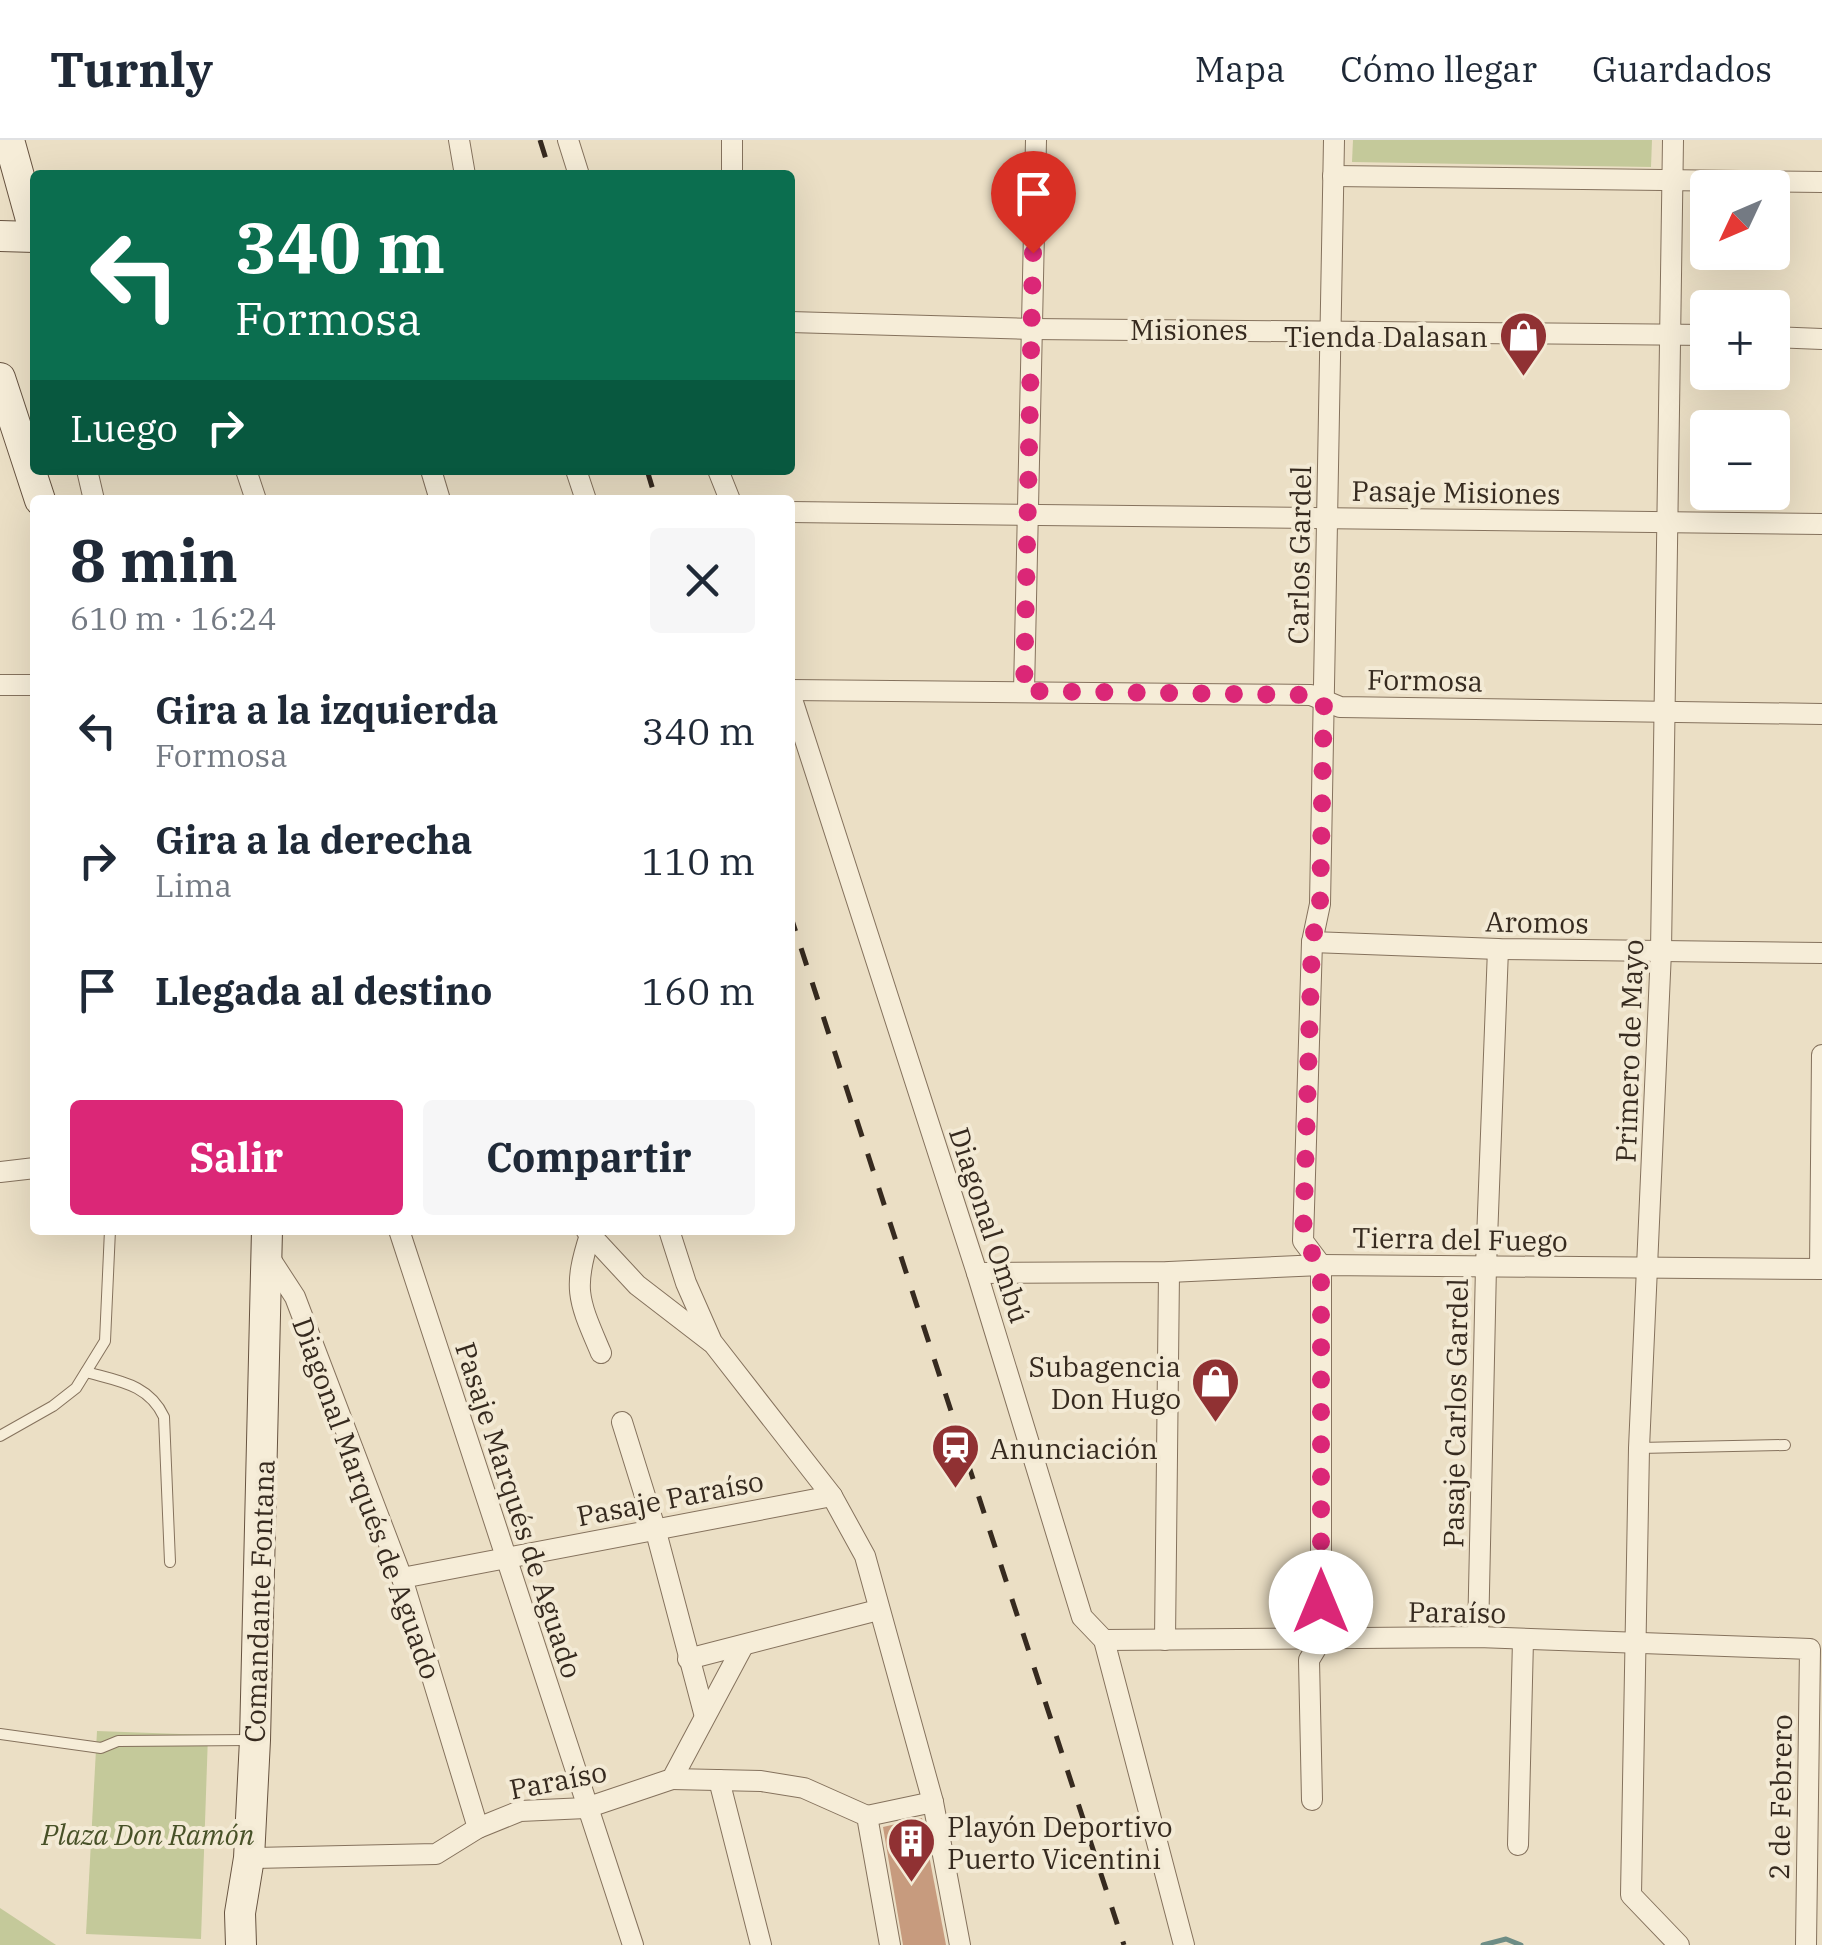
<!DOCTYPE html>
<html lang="es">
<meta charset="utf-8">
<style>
:root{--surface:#fff;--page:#f6f6f7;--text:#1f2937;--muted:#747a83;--line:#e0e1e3;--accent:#db2777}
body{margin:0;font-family:"IBM Plex Serif",serif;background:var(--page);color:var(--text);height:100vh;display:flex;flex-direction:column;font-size:38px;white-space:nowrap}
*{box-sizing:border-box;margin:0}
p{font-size:32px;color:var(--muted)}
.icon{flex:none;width:55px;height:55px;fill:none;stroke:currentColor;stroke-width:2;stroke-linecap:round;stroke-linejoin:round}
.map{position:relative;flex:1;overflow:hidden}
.sheet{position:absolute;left:30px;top:355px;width:765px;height:740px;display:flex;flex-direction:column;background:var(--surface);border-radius:10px;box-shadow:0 10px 40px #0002}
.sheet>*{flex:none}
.banner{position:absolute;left:30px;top:30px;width:765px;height:305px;border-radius:10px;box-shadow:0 10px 40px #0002;background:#0b6e4f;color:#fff;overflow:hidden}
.needle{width:65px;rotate:226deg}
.buttons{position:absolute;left:1690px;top:30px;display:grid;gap:20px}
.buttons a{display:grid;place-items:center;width:100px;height:100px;border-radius:10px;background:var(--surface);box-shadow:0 10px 40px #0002;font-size:50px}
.pin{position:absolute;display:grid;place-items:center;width:85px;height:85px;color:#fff;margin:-102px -42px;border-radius:50% 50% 50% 0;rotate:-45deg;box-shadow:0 0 10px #0007}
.pin .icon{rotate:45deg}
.me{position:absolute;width:110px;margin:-55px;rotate:0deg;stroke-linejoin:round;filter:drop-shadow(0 0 8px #0008)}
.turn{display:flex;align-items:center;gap:35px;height:210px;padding:0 40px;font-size:45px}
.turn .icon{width:130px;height:130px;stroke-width:2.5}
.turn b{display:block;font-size:70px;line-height:85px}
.then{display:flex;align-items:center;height:95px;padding:0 40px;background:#0003;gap:20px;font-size:38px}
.round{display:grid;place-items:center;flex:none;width:105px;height:105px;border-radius:10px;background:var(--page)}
.head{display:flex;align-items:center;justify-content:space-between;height:170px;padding:0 40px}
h1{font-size:60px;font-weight:800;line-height:75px}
.button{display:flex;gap:20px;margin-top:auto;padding:20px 40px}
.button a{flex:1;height:115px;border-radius:10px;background:var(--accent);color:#fff;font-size:40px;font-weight:800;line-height:115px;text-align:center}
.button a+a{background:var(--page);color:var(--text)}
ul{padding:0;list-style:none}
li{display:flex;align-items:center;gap:30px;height:130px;padding:0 40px}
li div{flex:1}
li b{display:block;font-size:38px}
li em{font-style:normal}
header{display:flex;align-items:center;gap:60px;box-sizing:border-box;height:140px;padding:0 50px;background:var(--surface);border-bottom:2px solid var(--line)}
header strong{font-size:48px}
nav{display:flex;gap:55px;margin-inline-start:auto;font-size:35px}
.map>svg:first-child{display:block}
</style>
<header>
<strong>Turnly</strong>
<nav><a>Mapa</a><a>Cómo llegar</a><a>Guardados</a></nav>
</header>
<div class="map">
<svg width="1822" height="1805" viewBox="0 0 1822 1805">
<rect width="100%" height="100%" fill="#ebdfc5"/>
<g fill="#c4c99a">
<polygon points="1353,0 1652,0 1651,27 1352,22"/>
<polygon points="97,1591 208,1595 201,1799 86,1794"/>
<polygon points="0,1768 56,1805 0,1805"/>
</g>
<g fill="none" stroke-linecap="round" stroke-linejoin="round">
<polyline stroke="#6e8d85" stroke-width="5" points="1483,1805 1506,1799 1521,1805"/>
</g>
<polygon fill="#c79b7e" points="922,1678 946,1805 903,1805 883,1687"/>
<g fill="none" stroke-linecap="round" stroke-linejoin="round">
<defs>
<g id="lane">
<path d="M86,1232C118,1241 149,1244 164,1277L170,1422"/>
<polyline points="0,1296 53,1266 76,1248 105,1201 110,1090"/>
<polyline points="1639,1308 1785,1305"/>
<polyline points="0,1594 101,1608 118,1601 249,1600"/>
</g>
<g id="street">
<polyline points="459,0 465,35"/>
<polyline points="568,0 579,35"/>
<polyline points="732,0 732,35"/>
<polyline points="1673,0 1661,811 1639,1308 1631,1755 1679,1805"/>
<polyline points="1333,36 1822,42"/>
<polyline points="790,182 1032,189 1708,195"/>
<polyline points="1772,197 1822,199"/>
<polyline points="87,330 94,360"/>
<polyline points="246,330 256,360"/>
<polyline points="431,330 440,360"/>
<polyline points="576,330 586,360"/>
<polyline points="718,330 730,360"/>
<polyline points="790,372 1822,384"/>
<polyline points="0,545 35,545"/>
<polyline points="790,550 1311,555 1340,567 1822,574"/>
<polyline points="1024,551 1036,0"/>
<polyline points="790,553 977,1133 1082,1477 1104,1500 1184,1805"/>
<polyline points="1312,802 1498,809 1822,813"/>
<polyline points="0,1032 35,1028"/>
<polyline points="399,1090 633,1805"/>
<polyline points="586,1090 637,1145 711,1202"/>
<polyline points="669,1090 686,1143 712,1202 832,1356 865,1416 933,1662 960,1805"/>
<path d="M590,1095C572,1150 579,1161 601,1213"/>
<polyline points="269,1117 295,1157 402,1438 478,1688"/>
<polyline points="1820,1129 1822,915"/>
<polyline points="977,1133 1169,1132 1321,1125 1822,1129"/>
<polyline points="622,1282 655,1388 704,1573"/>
<polyline points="402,1438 832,1356"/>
<polyline points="1478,1497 1486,1126 1498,809"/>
<polyline points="1104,1500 1478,1497 1810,1509 1806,1805"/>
<polyline points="1165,1500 1169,1132"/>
<polyline points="688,1519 878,1470"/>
<polyline points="672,1639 761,1641 804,1648 867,1676 890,1805"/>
<polyline points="719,1640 761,1805"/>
<polyline points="1312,1660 1309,1520 1321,1500 1321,1125 1303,1101 1312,802 1320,764 1334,0"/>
<polyline points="867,1676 933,1662"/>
<polyline points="1518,1705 1523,1500"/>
<polyline points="249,1718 436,1714 478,1688 520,1671 586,1668 672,1639 743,1506"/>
</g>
<g id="secondary">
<polyline points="9,0 35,94"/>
<polyline points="0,96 35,97"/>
<polyline points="0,238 40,360"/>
<polyline points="241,1805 240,1773 249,1718 255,1600 267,1090"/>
</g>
</defs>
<use href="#lane" stroke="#85725d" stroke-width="12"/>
<use href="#street" stroke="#85725d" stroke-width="22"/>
<use href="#secondary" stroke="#675340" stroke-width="32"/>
<use href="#lane" stroke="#f6edd8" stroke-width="10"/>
<use href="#street" stroke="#f6edd8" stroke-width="20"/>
<use href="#secondary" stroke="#f6edd8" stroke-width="30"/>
<g stroke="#362a1f" stroke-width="5" stroke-dasharray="18 18" stroke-linecap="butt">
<polyline points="540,0 551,35"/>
<polyline points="647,330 656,360"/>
<polyline points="790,774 1124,1805"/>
</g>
</g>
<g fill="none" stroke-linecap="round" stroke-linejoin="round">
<polyline stroke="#db2777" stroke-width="18" stroke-dasharray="0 32.4" points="1033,113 1024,551 1311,555 1324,560 1320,764 1312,802 1303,1101 1321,1125 1321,1462"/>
</g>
<defs>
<symbol id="shop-pin" viewBox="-11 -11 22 30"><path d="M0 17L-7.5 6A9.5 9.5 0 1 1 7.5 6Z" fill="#903133" stroke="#f3ead5"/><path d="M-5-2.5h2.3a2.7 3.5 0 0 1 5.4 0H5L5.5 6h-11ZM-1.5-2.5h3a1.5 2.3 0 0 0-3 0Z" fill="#fff"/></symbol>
<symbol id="station-pin" viewBox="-11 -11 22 30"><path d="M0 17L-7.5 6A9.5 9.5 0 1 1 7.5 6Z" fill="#903133" stroke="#f3ead5"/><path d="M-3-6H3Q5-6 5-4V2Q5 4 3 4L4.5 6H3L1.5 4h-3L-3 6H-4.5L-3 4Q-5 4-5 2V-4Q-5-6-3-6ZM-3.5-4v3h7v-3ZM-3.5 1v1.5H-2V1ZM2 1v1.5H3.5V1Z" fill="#fff"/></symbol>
<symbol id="building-pin" viewBox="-11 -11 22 30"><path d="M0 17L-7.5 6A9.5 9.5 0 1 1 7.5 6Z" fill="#903133" stroke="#f3ead5"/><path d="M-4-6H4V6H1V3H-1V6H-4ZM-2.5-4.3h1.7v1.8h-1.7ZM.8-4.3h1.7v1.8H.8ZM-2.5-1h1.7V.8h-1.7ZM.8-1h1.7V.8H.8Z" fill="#fff"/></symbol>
</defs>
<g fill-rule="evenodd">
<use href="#shop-pin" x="1496" y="168" width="55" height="75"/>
<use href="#shop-pin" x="1188" y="1214" width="55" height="75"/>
<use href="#station-pin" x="928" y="1280" width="55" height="75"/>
<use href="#building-pin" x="884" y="1674" width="55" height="75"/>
</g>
<g text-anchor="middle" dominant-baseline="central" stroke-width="8" stroke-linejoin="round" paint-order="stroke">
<g font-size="28" fill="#362a1f" stroke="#f3ead5">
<text x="1189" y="189">Misiones</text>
<text transform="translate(1456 352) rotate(1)">Pasaje Misiones</text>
<text transform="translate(1299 415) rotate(-89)">Carlos Gardel</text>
<text transform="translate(1425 540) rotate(1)">Formosa</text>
<text transform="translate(1537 782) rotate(1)">Aromos</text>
<text transform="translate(1629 911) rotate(-88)">Primero de Mayo</text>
<text transform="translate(990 1085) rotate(72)">Diagonal Ombú</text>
<text transform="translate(1460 1099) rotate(1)">Tierra del Fuego</text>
<text transform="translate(1455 1273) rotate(-89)">Pasaje Carlos Gardel</text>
<text transform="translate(367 1358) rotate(70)">Diagonal Marqués de Aguado</text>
<text transform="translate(670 1358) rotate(-11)">Pasaje Paraíso</text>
<text transform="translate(519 1370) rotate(72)">Pasaje Marqués de Aguado</text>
<text transform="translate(259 1461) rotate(-88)">Comandante Fontana</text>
<text transform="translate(1457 1472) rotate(1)">Paraíso</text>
<text transform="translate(558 1640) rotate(-11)">Paraíso</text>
<text transform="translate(1780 1657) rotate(-89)">2 de Febrero</text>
</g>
<g font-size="28" fill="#362a1f" stroke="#f3ead5" text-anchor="end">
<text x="1488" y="196">Tienda Dalasan</text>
<text x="1181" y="1226">Subagencia<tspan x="1181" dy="32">Don Hugo</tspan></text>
<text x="990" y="1308" text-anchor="start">Anunciación</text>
<text x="947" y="1686" text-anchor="start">Playón Deportivo<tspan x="947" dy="32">Puerto Vicentini</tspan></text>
</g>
<g font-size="28" font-style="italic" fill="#475127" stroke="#f3ead5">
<text x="148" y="1694">Plaza Don Ramón</text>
</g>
</g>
</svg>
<div class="buttons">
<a><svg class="needle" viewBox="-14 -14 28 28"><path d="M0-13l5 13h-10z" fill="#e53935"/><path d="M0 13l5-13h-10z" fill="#747a83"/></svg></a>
<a>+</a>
<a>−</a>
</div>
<div class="pin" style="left:1033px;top:113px;background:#d93025"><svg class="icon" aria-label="arrive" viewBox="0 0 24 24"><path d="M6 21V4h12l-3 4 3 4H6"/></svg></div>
<svg class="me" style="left:1321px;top:1462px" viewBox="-20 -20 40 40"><circle r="19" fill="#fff"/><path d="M0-13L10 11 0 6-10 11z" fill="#db2777"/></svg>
<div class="banner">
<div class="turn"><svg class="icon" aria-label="left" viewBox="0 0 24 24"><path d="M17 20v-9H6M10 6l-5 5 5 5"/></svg><div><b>340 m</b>Formosa</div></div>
<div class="then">Luego<svg class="icon" aria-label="right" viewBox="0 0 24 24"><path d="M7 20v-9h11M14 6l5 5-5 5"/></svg></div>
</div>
<section class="sheet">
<div class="head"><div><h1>8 min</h1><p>610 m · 16:24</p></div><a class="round"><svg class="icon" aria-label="close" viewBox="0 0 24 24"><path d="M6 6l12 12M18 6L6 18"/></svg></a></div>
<ul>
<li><svg class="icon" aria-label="left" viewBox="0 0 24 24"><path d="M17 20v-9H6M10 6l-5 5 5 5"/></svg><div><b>Gira a la izquierda</b><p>Formosa</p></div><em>340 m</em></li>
<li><svg class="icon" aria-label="right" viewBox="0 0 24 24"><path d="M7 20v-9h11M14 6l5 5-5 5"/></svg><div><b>Gira a la derecha</b><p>Lima</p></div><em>110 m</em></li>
<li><svg class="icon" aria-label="arrive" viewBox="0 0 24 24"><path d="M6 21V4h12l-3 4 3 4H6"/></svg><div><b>Llegada al destino</b></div><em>160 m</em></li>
</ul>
<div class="button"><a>Salir</a><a>Compartir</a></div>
</section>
</div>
